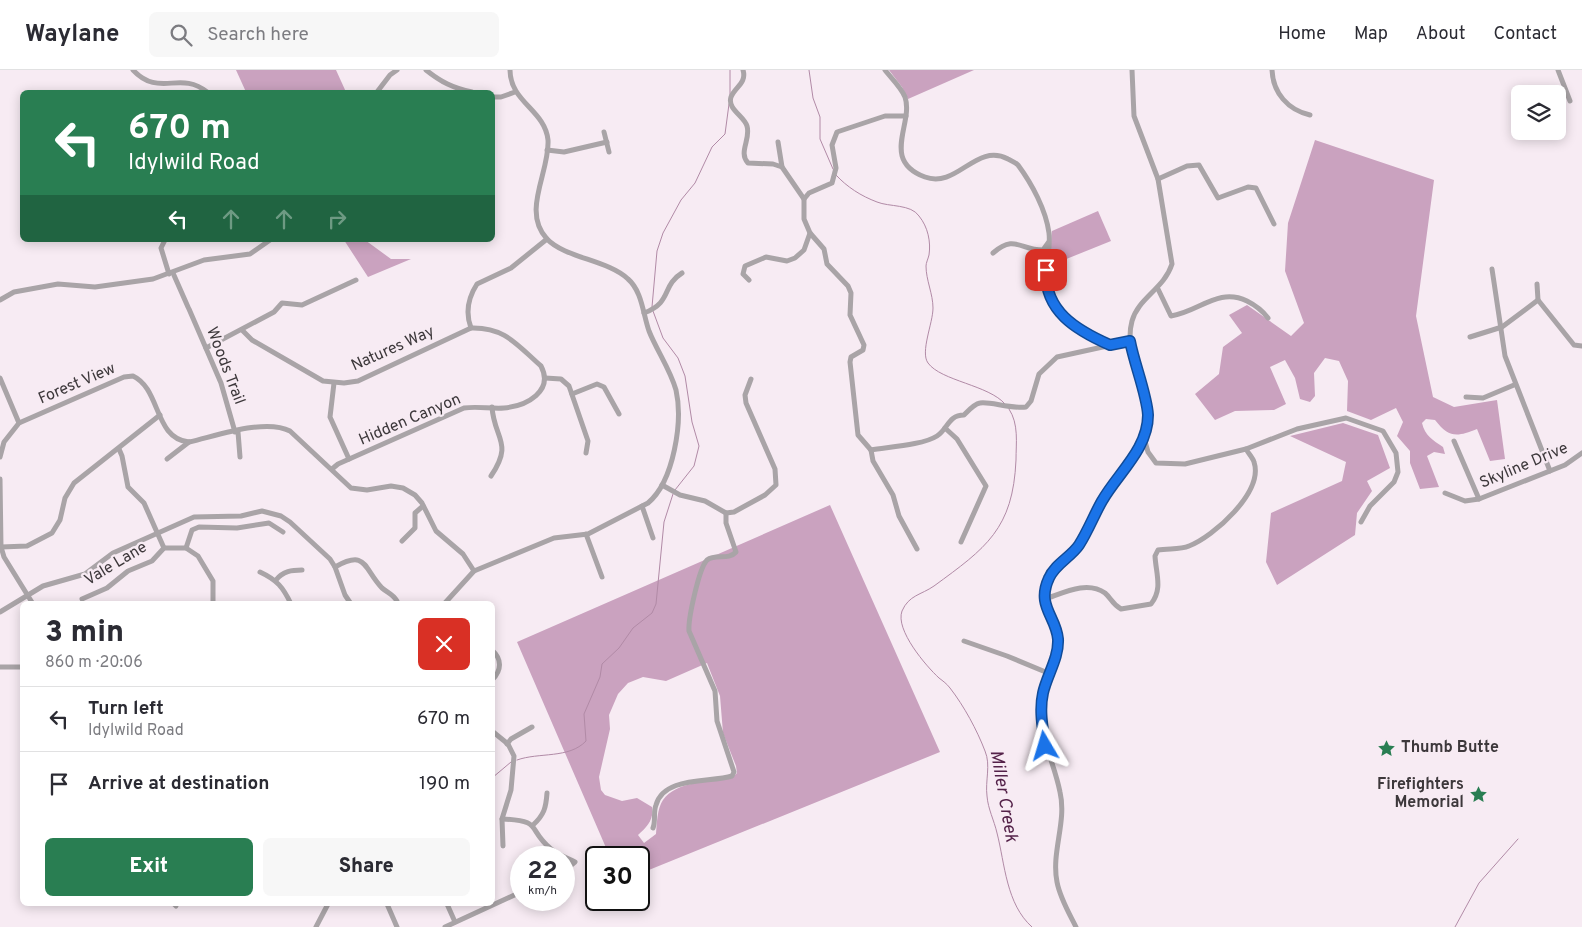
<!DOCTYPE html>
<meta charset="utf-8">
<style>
:root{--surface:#fff;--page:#f7f7f7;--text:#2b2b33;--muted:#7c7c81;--line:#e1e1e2;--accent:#297e52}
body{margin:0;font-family:Overpass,sans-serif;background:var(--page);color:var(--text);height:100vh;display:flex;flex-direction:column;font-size:19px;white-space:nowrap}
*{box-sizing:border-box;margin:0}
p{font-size:16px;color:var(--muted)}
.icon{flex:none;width:28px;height:28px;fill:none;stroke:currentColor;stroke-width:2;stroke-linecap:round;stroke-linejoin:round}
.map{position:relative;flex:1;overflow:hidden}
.panel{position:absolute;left:20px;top:531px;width:475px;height:305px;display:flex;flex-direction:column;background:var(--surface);border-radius:8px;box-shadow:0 2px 12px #0003}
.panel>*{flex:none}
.hud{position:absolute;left:20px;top:20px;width:475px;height:152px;border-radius:8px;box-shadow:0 2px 12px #0003;background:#297e52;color:#fff;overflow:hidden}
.controls{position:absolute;left:1511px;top:15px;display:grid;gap:10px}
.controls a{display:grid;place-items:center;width:55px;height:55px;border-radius:8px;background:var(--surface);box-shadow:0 2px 12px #0003;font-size:25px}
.speed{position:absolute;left:510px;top:776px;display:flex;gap:10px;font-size:25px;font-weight:700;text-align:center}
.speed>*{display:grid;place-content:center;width:65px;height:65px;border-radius:50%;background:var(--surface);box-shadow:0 2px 12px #0003;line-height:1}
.speed small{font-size:12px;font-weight:400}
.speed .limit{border:2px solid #111;border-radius:8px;background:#fff;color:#111}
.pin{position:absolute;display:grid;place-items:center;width:42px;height:42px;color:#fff;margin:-21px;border-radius:10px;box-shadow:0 2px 8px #0006}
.me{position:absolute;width:55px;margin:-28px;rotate:353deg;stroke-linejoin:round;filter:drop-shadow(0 0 4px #0008)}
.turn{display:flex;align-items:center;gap:18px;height:105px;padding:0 25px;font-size:22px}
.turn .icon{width:65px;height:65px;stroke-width:2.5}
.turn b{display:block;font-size:35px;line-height:42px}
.lanes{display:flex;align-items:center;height:48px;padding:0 25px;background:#0003;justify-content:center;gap:25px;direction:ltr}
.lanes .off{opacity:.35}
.round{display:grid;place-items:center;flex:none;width:52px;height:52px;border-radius:8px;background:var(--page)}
.overview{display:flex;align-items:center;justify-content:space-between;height:85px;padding:0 25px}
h1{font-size:30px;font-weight:800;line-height:38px}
.cta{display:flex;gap:10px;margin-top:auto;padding:10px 25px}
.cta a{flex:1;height:58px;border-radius:8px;background:var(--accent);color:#fff;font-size:20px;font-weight:800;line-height:58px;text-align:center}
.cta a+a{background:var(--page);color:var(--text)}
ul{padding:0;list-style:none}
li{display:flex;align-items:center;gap:15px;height:65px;padding:0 25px;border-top:1px solid var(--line)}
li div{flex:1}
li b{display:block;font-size:19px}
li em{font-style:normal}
header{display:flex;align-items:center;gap:30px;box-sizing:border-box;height:70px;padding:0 25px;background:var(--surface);border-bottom:1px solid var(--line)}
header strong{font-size:24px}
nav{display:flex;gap:28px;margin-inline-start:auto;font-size:18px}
.search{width:350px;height:45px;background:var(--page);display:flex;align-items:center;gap:12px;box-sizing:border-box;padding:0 18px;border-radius:8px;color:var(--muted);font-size:19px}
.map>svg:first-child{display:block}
</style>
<header>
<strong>Waylane</strong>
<div class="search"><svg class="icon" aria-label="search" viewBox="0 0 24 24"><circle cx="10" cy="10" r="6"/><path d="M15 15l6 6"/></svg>Search here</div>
<nav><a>Home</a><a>Map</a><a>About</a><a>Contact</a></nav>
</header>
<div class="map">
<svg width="1582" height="857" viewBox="0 0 1582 857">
<rect width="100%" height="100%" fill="#f7ebf3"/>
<g fill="#caa2bf" fill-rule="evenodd">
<polygon points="236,0 336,0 346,22 246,22"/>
<polygon points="889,0 974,0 908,29 902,17"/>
<path d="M1315,70L1434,110L1416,246L1433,327L1454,337L1497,330L1505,389L1490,391L1477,359C1457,367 1449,368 1435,350L1426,349L1422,353C1425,366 1433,370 1443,377L1445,384L1434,382L1427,386L1439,417L1420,419L1410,393V381L1397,366L1403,352L1396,338L1371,350L1347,341L1348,311L1339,291L1325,288L1314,303L1315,326L1310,332L1300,329L1295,308L1285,290L1270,297L1286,334L1274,340L1235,341L1215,350L1195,324L1219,304L1223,277L1242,263L1229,245L1247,235L1291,266L1304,253L1285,201L1288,153Z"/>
<polygon points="1098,141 1111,171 1049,196 1052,161"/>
<polygon points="344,170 365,170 391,189 411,189 368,207"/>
<polygon points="1343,353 1378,365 1390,398 1367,411 1372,421 1357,443 1355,465 1277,515 1266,492 1271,443 1342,411 1346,392 1290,366"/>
<path d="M830,435L940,682L639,804V788L610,787L517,572ZM707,593L720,626L723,663L736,696L737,703L732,708C712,711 676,711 663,730C657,739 657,753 656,764L644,773L638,765C647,757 654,750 652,737L637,728L622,731L605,725L601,720L599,707L610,659L609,645L618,624L628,613L643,607L666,611Z"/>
</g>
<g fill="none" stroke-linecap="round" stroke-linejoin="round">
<g stroke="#b18aa6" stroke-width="1">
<polyline points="809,0 813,28 820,47 820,69 833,99"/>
<polyline points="730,25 730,0"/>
<path d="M836,105C847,117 861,126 877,132C889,137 911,134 919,146C928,157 931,172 929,185C928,189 926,193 926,196C926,210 933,224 933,238C933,253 920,282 928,293C941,311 989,315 1005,334"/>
<polyline points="652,237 657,181 663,163 681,130 695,113 712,77 725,64 729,34"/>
<polyline points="653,241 663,268 678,288 685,306 692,352 699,376 694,396 675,420"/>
<path d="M1009,339C1019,354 1016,373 1016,390C1013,459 986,478 934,516C921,525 909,525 902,541C895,560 926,596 939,608C943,611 947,614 950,618C964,636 977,660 985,681C991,695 985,711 987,726C988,739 994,750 997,763C1005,794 1006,834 1032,857"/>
<path d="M517,690C539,682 569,689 586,671L584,644L600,607L602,594L619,578L633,558L652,543L656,534L664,452L673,424"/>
<polyline points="492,708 511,692"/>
<polyline points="1455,857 1479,813 1518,769"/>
</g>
<g stroke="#a9a4a7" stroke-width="5">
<path d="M133,0C159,28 180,0 207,22"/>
<path d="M426,0C441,12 453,18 472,22"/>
<path d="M743,0C747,13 735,17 731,27C727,39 744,46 747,56C751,70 738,82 748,93L773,94L782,97"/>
<path d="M885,0C891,8 901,17 905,27C914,54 880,90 925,107C957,119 976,72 1008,89C1012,91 1015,92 1018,95C1032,114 1046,140 1049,163C1051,180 1045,196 1045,213C1046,244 1086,264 1110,275"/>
<path d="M1272,0C1273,23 1288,40 1310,45"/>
<polyline points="1558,0 1570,31"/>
<polyline points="377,22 390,5 397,0"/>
<polyline points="492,27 501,27 515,22"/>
<polyline points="604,62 609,82"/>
<polyline points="778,72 782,97 804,129"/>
<polyline points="547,80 564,82 607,72"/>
<polyline points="1158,109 1187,96 1199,95 1218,128 1248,117 1256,118 1274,154"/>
<polyline points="165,170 161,178 169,204"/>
<path d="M993,183C1015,164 1020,180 1043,180L1048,173"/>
<polyline points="1492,199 1505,286 1550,401"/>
<polyline points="173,203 188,237"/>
<polyline points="749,210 743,204 745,196 766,187 787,191 795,188 804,180 810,163"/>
<polyline points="1537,214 1538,230 1574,275 1582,276"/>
<path d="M1158,219L1171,246C1199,242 1218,217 1247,231C1255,235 1262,240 1268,248"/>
<polyline points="0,230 14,222 58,214 95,217 153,209 204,190 250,184 270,170"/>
<polyline points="189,239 221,313 235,362"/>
<path d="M644,243C673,232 661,216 682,203"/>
<path d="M471,258C465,242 468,228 477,214L511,198L547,169"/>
<path d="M242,260L252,270L323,311L344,313L358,311L471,258C505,257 517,275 541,296C554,321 527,336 504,338C490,339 478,336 464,338L338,394L332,399"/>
<polyline points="1470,267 1502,257 1538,230"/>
<polyline points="206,278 274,242 282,233 302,235 356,210"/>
<polyline points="0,308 19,353"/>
<polyline points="545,308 561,309 569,316 588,371 586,383"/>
<polyline points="334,313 330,347 349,389"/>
<polyline points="572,324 597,314 604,317 619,344"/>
<polyline points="1466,327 1483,328 1514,315"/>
<polyline points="945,358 957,369 986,416 961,472"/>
<polyline points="238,362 240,387"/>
<polyline points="1144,368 1148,382 1156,393 1185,394 1246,379 1297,359 1346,348 1383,361 1396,383 1398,402 1394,412 1370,436 1361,452"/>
<polyline points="1454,371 1479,429"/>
<polyline points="119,379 122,386 128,417 144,433 164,478"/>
<polyline points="871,380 858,365 850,292 851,287 863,280 864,275 850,245 851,223 848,216 827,194 824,179 810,163 804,149 804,129 809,123 832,113 836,98 832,75 837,62 885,46 906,46"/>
<path d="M871,380C888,377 923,375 937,366C948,359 948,345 964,345C968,341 974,334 980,333C989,331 1011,339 1026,337L1031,331L1039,304L1057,287L1130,271"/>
<polyline points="871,380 873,391 893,425 899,446 917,479"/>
<path d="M0,387L4,372L19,353L124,307L133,306C161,319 154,369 189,372C216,366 265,348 290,361L351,418L367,420L391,416L403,418L415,425L422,433L436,461L463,484L474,501"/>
<polyline points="167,389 189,372"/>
<path d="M491,406C514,372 494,369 492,337"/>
<polyline points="0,409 1,477 4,487 33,534"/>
<polyline points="662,415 680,425 705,431 726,443 734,442 765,425 776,415 775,399 746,333 745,325 751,309"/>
<polyline points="1445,423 1465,431 1479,429 1565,395 1582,383"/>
<polyline points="642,436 653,468"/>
<polyline points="586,464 602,507"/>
<polyline points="402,471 415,458 415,443 423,436"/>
<polyline points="1,477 27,476 52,463 60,450 65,428 74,413 160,345"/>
<polyline points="186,478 192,460 199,457 237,458 269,453 283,462"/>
<path d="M335,497C367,479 363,498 382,518C388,523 393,524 397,531L395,534"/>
<path d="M260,502C277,510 283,517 291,534"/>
<path d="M276,510C283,501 292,500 302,500"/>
<polyline points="82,529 107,518 128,501 152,491 164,478 186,478 198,486 213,511 213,534"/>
<path d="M1045,529C1063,523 1087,510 1105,523C1111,528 1112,534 1121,539L1151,534C1163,519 1156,504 1155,486L1158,480C1168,478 1180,480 1189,476C1213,467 1264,422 1254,392C1253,388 1248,383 1246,379"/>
<path d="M444,534L474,501L554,468L588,464L648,433C674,411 683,351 676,320C670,299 657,281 649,261C643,244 642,221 628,209C608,190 565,188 547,169C521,141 550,102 548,70C545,40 510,32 510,0"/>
<polyline points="0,542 43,516 85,504 113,483 194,447 241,446 262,441 281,446 290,452 330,489 335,497 345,525 351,534"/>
<polyline points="964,571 1007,586 1048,603"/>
<path d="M492,580C502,589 502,600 492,610"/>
<polyline points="0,597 22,597"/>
<polyline points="492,661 508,674 514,686 511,720 502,749 503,776"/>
<polyline points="507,674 511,669 532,657"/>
<path d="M502,749C544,751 526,758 551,779C558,785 567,788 575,792L564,801"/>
<path d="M533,755C544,745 546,738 547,723"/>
<path d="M653,758C656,750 653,742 656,735C664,706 710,713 732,706L734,702L717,651L715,621L689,561C688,549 699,498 707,490C716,483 728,491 736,482L726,453V443"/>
<polyline points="174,834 176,836"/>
<polyline points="387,834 397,857"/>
<polyline points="447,834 455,852"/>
<polyline points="316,857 328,834"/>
<polyline points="445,857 521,822"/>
<path d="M1076,857C1069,843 1060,828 1057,812C1051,782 1067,752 1060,722C1053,687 1037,666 1042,627C1044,606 1060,590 1058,569C1056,547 1037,535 1048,508C1054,494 1071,488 1079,475C1089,461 1094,443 1103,429C1116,409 1134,391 1143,369C1160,331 1121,291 1132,251C1138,228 1164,219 1172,194L1158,109L1134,46L1132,0"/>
</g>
</g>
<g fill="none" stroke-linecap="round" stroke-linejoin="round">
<defs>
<path id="route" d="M1045,676C1043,659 1039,641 1043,623C1047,605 1059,588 1058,569C1056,546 1036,536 1049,508C1055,494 1071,487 1079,475C1088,461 1094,445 1102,431C1118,403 1148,379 1148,345C1147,325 1134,293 1130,271L1110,275C1076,260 1044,241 1046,200"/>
</defs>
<use href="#route" stroke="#114b97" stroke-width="12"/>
<use href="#route" stroke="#1a73e8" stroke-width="9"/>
</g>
<defs>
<symbol id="sight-bare" viewBox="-9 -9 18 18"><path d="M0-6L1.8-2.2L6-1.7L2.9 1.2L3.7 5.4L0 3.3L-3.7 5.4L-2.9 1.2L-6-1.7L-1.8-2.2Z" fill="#297e52" stroke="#f7ebf3" stroke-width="2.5" paint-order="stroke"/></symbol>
</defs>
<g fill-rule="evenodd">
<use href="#sight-bare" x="1374" y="666" width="25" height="25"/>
<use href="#sight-bare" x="1466" y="712" width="25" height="25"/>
</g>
<g text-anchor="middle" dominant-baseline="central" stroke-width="4.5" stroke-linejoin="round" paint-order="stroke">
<g font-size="16" fill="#3d383b" stroke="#f7ebf3">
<text transform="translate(393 279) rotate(-24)">Natures Way</text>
<text transform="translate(225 296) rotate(69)">Woods Trail</text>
<text transform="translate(77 314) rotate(-23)">Forest View</text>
<text transform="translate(410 350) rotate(-23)">Hidden Canyon</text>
<text transform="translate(1524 396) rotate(-23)">Skyline Drive</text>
<text transform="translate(116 494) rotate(-31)">Vale Lane</text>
</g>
<g font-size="16" font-weight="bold" fill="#3d383b" stroke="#f7ebf3" text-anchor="start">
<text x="1401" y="678">Thumb Butte</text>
<text x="1464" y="715" text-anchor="end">Firefighters<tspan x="1464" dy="18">Memorial</tspan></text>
</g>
<g font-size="18" font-style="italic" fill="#542249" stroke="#f7ebf3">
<text transform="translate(1003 726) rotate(80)">Miller Creek</text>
</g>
</g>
</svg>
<div class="controls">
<a><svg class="icon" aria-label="layers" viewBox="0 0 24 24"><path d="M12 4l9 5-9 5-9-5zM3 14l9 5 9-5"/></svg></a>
</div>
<div class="speed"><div>22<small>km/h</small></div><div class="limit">30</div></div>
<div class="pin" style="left:1046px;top:200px;background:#d93025"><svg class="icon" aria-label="arrive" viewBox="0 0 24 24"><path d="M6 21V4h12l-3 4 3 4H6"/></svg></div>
<svg class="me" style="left:1045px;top:676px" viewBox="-20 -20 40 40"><path d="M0-17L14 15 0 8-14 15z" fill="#1a73e8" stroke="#fff" stroke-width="4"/></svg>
<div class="hud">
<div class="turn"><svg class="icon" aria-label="left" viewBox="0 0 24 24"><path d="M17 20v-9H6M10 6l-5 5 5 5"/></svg><div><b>670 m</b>Idylwild Road</div></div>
<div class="lanes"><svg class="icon" aria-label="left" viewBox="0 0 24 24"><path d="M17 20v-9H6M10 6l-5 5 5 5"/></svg><svg class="icon off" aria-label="ahead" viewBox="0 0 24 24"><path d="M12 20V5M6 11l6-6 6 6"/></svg><svg class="icon off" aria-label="ahead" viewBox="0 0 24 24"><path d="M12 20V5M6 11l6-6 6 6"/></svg><svg class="icon off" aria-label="right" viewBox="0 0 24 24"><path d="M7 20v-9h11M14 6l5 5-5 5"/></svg></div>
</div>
<section class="panel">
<div class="overview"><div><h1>3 min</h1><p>860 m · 20:06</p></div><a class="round" style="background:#d93025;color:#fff"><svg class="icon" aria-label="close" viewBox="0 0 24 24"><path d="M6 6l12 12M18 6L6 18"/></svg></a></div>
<ul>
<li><svg class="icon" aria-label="left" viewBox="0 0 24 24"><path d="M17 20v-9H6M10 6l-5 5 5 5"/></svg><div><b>Turn left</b><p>Idylwild Road</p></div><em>670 m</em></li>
<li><svg class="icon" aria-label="arrive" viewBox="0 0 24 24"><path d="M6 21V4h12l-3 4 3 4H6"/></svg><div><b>Arrive at destination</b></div><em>190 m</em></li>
</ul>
<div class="cta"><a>Exit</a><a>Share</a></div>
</section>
</div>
